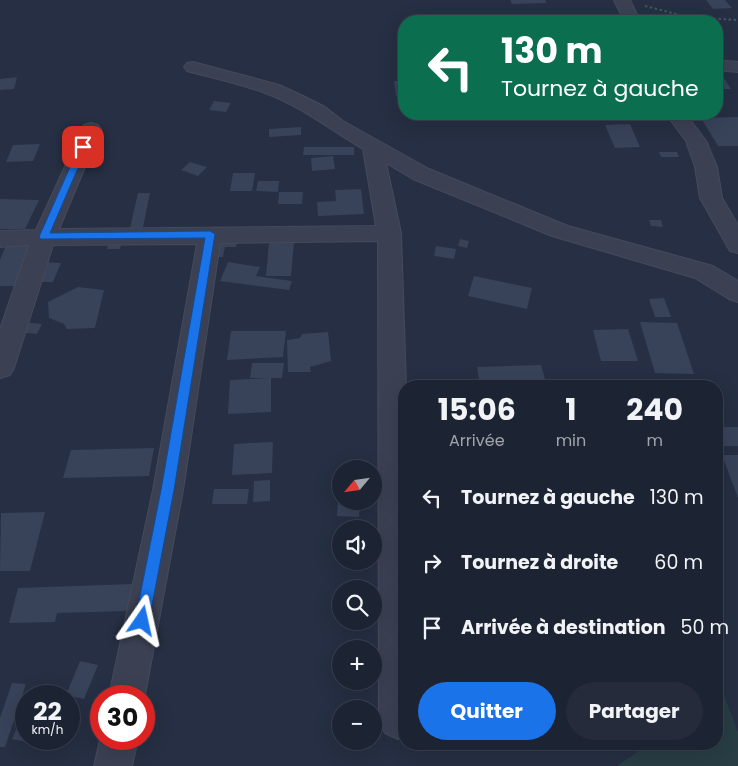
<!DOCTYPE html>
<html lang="fr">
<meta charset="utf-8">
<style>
:root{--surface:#1c2332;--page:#252b3a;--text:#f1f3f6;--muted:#a0a4ac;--line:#3a404d;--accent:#1a73e8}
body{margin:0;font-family:Poppins,sans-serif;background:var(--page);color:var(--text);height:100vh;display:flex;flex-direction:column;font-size:19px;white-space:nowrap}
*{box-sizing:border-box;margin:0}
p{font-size:16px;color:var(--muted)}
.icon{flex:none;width:28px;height:28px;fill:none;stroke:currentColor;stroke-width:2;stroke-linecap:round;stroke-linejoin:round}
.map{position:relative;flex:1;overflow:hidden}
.details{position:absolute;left:398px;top:380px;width:325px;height:370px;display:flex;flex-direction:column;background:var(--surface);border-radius:20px;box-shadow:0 5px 20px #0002,0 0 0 1px var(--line)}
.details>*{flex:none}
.hud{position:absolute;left:398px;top:15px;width:325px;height:105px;border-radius:20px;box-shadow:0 5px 20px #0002,0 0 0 1px var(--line);background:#0b6e4f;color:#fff;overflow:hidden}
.needle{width:32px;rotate:241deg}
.buttons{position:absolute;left:332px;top:460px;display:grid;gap:10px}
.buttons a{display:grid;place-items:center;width:50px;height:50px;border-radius:50%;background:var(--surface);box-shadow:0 5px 20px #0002,0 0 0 1px var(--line);font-size:25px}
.speed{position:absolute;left:15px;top:685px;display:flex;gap:10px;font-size:25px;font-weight:700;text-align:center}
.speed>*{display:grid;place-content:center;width:65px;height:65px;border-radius:50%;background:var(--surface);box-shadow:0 5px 20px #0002,0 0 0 1px var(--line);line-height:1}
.speed small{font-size:12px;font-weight:400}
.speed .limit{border:8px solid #d22;background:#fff;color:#111}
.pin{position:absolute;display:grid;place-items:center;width:42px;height:42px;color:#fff;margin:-21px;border-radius:10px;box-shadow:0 2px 8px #0006}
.me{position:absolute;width:55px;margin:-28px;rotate:11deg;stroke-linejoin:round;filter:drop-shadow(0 0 4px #0008)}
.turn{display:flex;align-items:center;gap:18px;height:105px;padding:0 20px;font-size:22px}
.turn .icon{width:65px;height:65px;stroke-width:2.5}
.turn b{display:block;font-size:35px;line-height:42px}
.eta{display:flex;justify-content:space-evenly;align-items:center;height:85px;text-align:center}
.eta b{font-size:30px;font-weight:700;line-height:35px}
.primary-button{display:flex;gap:10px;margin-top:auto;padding:10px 20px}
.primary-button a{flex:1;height:58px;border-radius:30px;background:var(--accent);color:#fff;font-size:20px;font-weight:700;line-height:58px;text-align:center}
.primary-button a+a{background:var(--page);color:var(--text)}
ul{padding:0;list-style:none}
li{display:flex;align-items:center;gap:15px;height:65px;padding:0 20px}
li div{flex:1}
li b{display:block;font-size:19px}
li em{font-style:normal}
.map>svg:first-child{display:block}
</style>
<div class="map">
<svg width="738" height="766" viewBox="0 0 738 766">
<rect width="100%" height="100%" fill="#262f43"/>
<polygon fill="#283d44" points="723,693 738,732 738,766 617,766 649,744 716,744 716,697"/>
<g fill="#384259">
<polygon points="510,0 545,0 547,3 512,4"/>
<polygon points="706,0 725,0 732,8 713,9"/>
<polygon points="716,75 722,75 731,89 716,89"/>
<polygon points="17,77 14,89 0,90 0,79"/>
<polygon points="394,81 404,81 404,96 396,96"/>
<polygon points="214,101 231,103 226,112 209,110"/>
<polygon points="556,115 567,115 569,120 559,121"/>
<polygon points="738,117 738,146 718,146 701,118"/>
<polygon points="630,124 640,147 615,148 605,125"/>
<polygon points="301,127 301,135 269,137 269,129"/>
<polygon points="40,144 33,161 6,162 13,145"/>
<polygon points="304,147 354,147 354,155 303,155"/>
<polygon points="659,152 677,152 679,157 661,157"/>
<polygon points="333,156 335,169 312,171 311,158"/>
<polygon points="190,162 207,167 198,176 181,170"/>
<polygon points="233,173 255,173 252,191 230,191"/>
<polygon points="258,181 279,181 278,192 256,191"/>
<polygon points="361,189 364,214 318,216 317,202 336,201 335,190"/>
<polygon points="279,192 303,192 302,204 278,204"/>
<polygon points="138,193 150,193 143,227 130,228"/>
<polygon points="0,199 39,200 25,229 0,229"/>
<polygon points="649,220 661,220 663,227 651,226"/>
<polygon points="217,238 238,239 236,247 225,247 223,257 212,257"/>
<polygon points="460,239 469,241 467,248 458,246"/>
<polygon points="109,240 122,240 120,249 107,249"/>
<polygon points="269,242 294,242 291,276 266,276"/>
<polygon points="32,244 18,286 0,286 0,260 6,245"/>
<polygon points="436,246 456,249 454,259 434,256"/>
<polygon points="41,262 61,263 53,282 32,282"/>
<polygon points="228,262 260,267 256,276 292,281 289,290 220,281"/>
<polygon points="474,276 532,288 527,309 468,296"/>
<polygon points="78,287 104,290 95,328 67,329 64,324 49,318 48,302"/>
<polygon points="664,298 671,317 655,317 649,299"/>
<polygon points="22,322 42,324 37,334 16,332"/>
<polygon points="640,322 677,323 694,374 655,373"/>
<polygon points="628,329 638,361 601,361 593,330"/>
<polygon points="231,331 286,331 283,357 227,360"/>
<polygon points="328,332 331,361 310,367 311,372 288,372 287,340 300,338 302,334"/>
<polygon points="252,363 284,363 282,378 271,378 271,412 228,414 230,380 269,378 250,378"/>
<polygon points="541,365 547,386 480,386 477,367"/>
<rect x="716" y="427" width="22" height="19"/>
<polygon points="273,442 272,473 232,475 234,444"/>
<polygon points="154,448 149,476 63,478 71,450"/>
<polygon points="722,455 738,455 738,498"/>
<polygon points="270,480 270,501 253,502 254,481"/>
<polygon points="214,489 249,489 247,504 212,504"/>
<polygon points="338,501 360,501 359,517 337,516"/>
<polygon points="45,512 30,571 0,571 1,513"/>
<polygon points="132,584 128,611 57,613 55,622 9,623 18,588"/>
<polygon points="80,661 98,665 84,699 66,695"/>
<polygon points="12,683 26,684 5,747 0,747 0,718"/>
<polygon points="26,707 26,739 34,739 32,743 12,739"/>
</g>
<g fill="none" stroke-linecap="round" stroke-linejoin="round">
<defs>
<g id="minor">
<polygon points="614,0 630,0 640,21 624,21"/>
<polygon points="716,60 738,62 738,72 716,70"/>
<path d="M193,62L279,85L301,95L325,107L343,121L429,169L568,226L713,266L738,281V302L729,299L695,278L552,236L413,179L386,163L401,233L406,386H404V736L398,739L385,733L379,720L378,241L220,243L183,490L144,700V696H109L153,490L197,244L53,245L14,368L10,375L0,378V329L29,245L0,247V231L36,230L84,125L91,123L98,125L101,129L59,229L376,226L363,149C331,130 301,106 265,93C240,84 213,78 187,71L184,67L187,63Z"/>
<polygon points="666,114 686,114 706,141 717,167 722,198 738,225 738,253 730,251 700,198 695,167 686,141"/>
<polygon points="101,736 101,739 138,739 132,766 94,766"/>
</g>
</defs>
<use href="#minor" stroke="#444a5c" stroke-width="2"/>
<polyline stroke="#42565c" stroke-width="2" stroke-dasharray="2.5 2.5" stroke-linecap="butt" points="645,6 688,17 738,20"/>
<use href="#minor" fill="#3b4153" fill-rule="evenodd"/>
</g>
<polygon fill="#1a73e8" stroke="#114b97" points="83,144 87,147 50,233 210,231 215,234 174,490 149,621 147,626 142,628 137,626 135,621 161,490 205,238 41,239 39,237 79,147"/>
</svg>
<div class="buttons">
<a><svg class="needle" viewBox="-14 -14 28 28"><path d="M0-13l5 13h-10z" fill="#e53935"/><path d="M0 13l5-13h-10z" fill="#a0a4ac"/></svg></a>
<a><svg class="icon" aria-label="sound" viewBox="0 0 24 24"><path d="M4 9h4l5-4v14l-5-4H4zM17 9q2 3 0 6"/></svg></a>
<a><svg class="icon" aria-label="search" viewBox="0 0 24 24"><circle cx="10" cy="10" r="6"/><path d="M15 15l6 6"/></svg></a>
<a>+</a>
<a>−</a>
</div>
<div class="speed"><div>22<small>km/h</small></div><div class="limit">30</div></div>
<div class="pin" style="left:83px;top:147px;background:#d93025"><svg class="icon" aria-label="arrive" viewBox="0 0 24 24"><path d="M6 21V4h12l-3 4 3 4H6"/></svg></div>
<svg class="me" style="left:142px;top:621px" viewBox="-20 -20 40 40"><path d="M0-17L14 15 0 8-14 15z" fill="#1a73e8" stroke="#fff" stroke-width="4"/></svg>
<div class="hud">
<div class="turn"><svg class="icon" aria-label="left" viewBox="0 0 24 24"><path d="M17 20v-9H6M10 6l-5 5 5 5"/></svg><div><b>130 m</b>Tournez à gauche</div></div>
</div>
<section class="details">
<div class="eta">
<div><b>15:06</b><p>Arrivée</p></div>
<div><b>1</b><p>min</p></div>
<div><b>240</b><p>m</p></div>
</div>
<ul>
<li><svg class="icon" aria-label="left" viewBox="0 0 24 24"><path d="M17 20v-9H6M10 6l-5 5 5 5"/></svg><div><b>Tournez à gauche</b></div><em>130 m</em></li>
<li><svg class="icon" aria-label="right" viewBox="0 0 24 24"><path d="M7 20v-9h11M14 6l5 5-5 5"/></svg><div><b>Tournez à droite</b></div><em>60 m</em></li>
<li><svg class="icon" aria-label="arrive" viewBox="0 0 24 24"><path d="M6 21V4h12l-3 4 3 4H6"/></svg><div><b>Arrivée à destination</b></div><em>50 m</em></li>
</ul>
<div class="primary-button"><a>Quitter</a><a>Partager</a></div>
</section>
</div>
